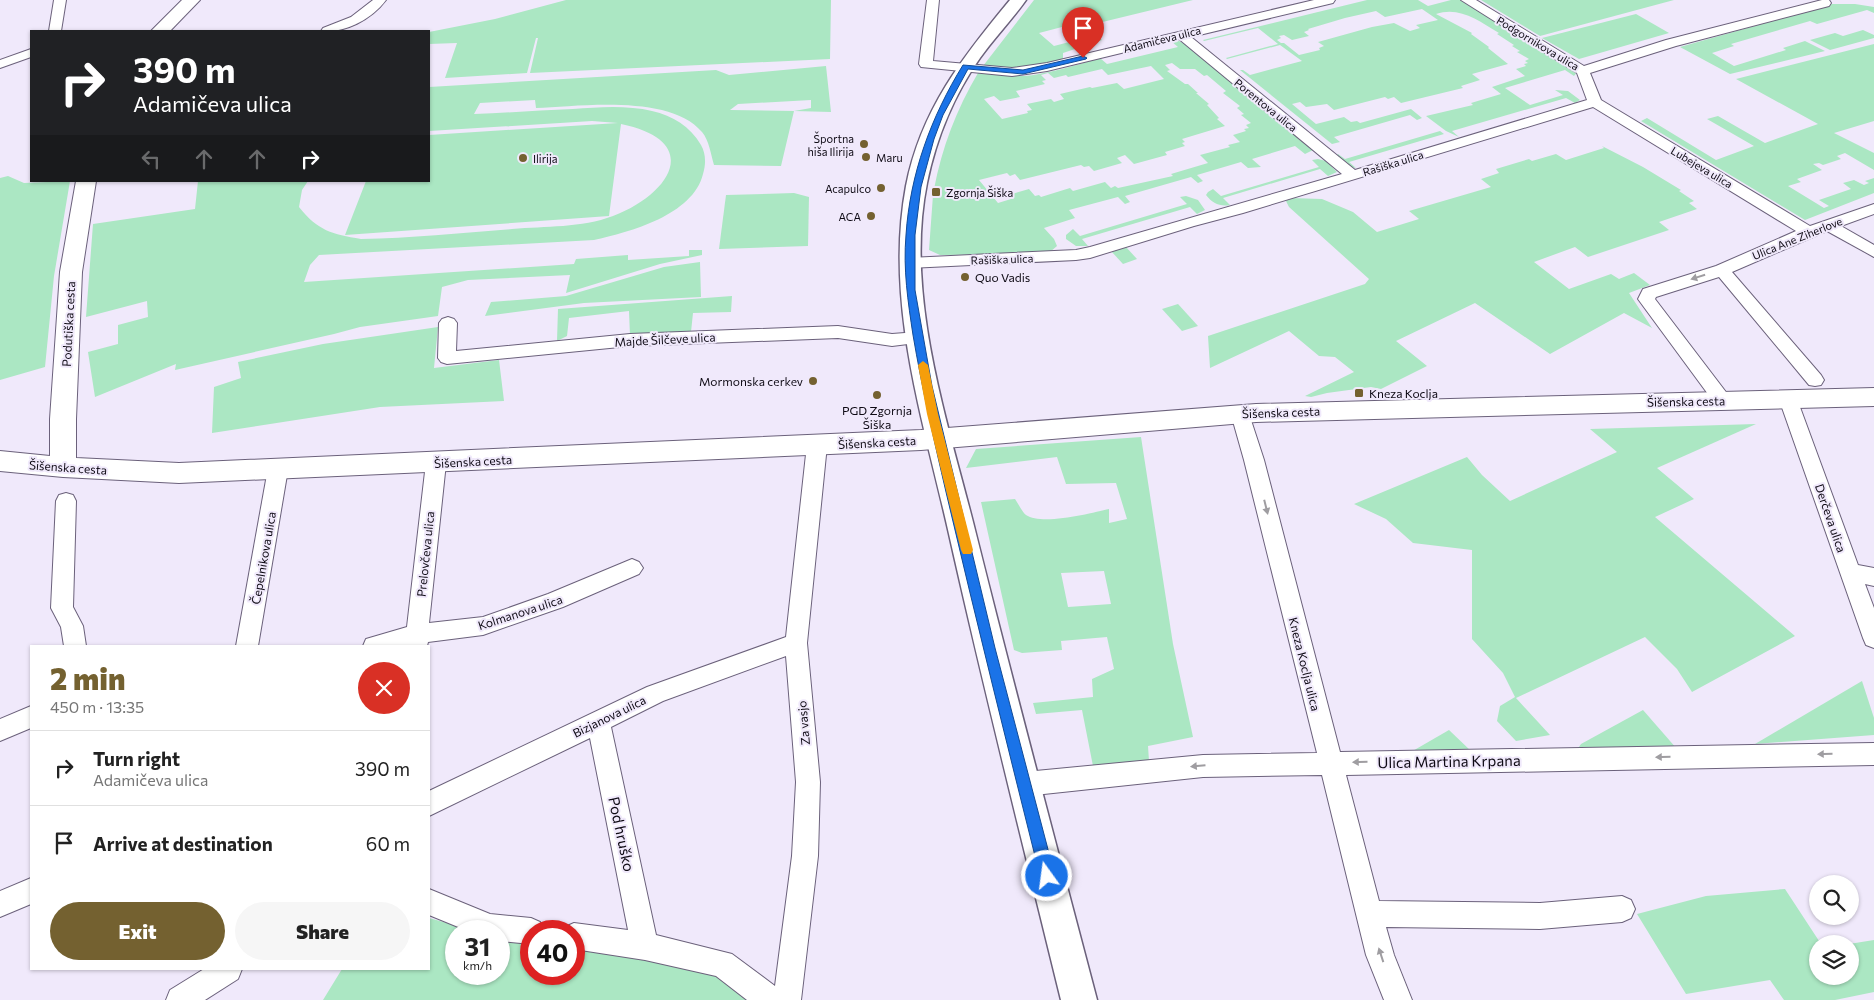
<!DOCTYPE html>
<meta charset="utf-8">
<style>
:root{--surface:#fff;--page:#f6f6f6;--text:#222;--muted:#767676;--line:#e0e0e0;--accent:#746130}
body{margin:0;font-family:Commissioner,sans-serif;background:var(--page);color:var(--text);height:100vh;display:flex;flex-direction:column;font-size:19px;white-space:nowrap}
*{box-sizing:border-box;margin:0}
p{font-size:16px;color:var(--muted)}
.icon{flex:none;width:28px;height:28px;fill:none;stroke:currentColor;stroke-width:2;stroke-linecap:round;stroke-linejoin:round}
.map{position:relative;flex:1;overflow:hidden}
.drawer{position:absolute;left:30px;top:645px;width:400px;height:325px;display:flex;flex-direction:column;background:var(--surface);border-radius:0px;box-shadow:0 1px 4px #0004}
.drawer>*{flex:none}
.banner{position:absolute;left:30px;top:30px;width:400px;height:152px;border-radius:0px;box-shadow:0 1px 4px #0004;background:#202124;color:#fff;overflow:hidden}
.controls{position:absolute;left:1809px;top:875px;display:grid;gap:10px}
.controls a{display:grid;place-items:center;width:50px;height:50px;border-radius:50%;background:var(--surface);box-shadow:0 1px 4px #0004;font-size:25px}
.speed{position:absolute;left:445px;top:920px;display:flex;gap:10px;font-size:25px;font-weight:700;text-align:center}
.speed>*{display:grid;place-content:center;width:65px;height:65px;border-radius:50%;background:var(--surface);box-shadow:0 1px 4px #0004;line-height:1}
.speed small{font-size:12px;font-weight:400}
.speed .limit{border:8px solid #d22;background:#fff;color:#111}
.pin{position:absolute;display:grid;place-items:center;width:42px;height:42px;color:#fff;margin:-51px -21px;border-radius:50% 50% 50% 0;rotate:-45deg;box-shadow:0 0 5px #0007}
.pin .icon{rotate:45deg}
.me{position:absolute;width:55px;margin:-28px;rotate:346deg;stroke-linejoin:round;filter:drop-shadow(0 0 4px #0008)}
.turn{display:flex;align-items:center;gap:18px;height:105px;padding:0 20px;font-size:22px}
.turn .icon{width:65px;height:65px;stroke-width:2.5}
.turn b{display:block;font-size:35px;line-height:42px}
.lanes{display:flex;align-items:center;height:48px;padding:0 20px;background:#0003;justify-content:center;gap:25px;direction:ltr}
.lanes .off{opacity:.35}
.round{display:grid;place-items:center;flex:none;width:52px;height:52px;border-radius:26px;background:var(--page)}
.headline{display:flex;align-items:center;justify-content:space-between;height:85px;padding:0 20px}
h1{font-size:30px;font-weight:800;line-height:38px;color:var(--accent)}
.action{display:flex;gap:10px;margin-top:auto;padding:10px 20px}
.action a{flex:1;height:58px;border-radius:30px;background:var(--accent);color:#fff;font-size:20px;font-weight:800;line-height:58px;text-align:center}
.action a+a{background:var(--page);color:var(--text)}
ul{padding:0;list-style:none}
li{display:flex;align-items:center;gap:15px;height:75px;padding:0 20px;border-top:1px solid var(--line)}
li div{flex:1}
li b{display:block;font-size:19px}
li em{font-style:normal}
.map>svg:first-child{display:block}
</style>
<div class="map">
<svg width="1874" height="1000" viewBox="0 0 1874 1000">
<rect width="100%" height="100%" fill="#f0e9fb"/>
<g fill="#abe7c3" fill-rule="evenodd">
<polygon points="566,0 831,0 830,59 530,73 538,38 536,38 527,73 445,78 457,43 429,44 429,32 495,19"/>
<polygon points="1034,0 1193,0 1086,26 1081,22 1039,33 1054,46 1096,35 1102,40 1063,53 1063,59 1025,70 983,66"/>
<path d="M1367,0H1418L1428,6L1451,0H1460L1578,71L1574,76L1565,70L1505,88L1530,105L1563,95L1555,90L1568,91L1580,100L1575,103L1566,98L1452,131L1459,137L1446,131L1426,116L1473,105L1471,103L1501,94L1492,87L1525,76L1516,69L1526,66L1524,64L1528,63L1525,61L1529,59L1517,52L1520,51L1512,46L1514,45L1497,34L1499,33C1478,20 1459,6 1436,14L1472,33L1471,34L1489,47L1488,48L1508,64L1472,74L1480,80L1461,86L1463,88L1401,103L1394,97L1388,99L1385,97L1334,110L1327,104L1306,107L1300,102L1292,104L1316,124L1344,117L1351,122L1357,121L1360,123L1411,109L1422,118L1417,120L1410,115L1334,137L1340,142L1332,144L1240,70H1243L1250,75L1302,61L1280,45L1227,59L1226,58L1278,44L1258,28L1204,41L1203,40ZM1422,9L1438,20L1416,25L1420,28L1410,31L1394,23L1372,27L1318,42L1324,46L1319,48L1320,50L1299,55L1284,43H1281L1277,40L1281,38L1279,36L1284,35L1292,40L1309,36L1304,32L1309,30L1308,29L1345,18L1376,11L1385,17Z"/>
<polygon points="1481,0 1674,0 1540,36"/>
<polygon points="1832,4 1855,4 1874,7 1874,13 1867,10 1817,24 1810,21 1731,44 1734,46 1712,53 1734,66 1786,50 1783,48 1805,41 1825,51 1730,74 1680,47"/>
<polygon points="1636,14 1669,33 1579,59 1542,38"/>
<polygon points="1863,30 1874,35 1874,38 1830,50 1810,40 1835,33 1843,36"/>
<path d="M1171,41H1179L1185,44L1313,150L1305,154L1295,146L1252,159L1261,167L1248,168L1241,162L1197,175L1203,181L1198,183L1191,177L1125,196L1130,202L1125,204L1118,197L1069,210L1075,218L1044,228L1054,239L1057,246L1050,252L1040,254L940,255L929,250L933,195H939V190L934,189C942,148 956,110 978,73C987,70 1011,77 1024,76C1043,75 1081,64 1100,58L1107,64L1178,47ZM1172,63L1180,69H1195L1204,76L1207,75L1226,91L1223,93L1240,106L1237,108L1244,114L1241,115L1251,123L1246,125L1249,128L1244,129L1246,131L1233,135L1240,142L1228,145L1230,147L1200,155L1208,163L1171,174L1173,176L1118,188L1115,186L1111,188L1105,182L1073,191L1070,188L1041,197L1039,195L1035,196L1029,189L1008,195L1011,199L998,203L979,180L1007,173L1010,176L1015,174L1020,180L1081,165L1084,167L1089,166L1094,171L1122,163L1117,158L1125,155L1134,164L1167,155L1165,152L1185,146L1182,143L1185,142L1182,139L1225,126L1217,119L1219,118L1207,105L1209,104L1196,93H1198L1188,84H1185L1167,71L1170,70L1165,65ZM1151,66L1164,79L1124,89L1117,83L1092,88L1090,87L1060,94L1064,99L1054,102L1051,99L1027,104L1032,110L1027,111L1028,113L1002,119L984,99L994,96L1000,101L1020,97L1016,91L1045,84L1042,81L1046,80L1041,75L1048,73L1054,78L1066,75L1068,77L1102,69L1108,75Z"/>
<polygon points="1874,44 1874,121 1834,133 1874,153 1874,170 1845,153 1837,156 1841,159 1823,165 1819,163 1813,164 1822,170 1797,179 1801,182 1788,186 1824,208 1829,206 1819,200 1851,189 1843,183 1854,180 1864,185 1869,183 1865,181 1874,178 1874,193 1805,220 1641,121 1647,118 1716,160 1754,146 1707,119 1718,116 1765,143 1818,124 1736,79"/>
<path d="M826,66L831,112L794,111L781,166L714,165C711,155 709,140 702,132C671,94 580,106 536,108L535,100L480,103L474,114C507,113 540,110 573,109C599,107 627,105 652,111C673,116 690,126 701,145C706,154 706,164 703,174C693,215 630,232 594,240L319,255L310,265L304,282L574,264L576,259L628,255V260L689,256V250H702V255L660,264L566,293L570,275L468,280L442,287L438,316L360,327L334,334L175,370L176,364L95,397L88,352L118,344V325L148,317L147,301L86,317L93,224L195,209L198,181H308L302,190L299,207C318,231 332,234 361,239C411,238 462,233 512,229C546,226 581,228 613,216C672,193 703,141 621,124L609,216L345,235L366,181H429V135L618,123L592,121L429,131V87L716,70L729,75ZM811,100V108L794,111L730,110L738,104Z"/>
<polygon points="1440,131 1444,134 1349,162 1356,168 1351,167 1336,156 1338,154 1345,159"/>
<polygon points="1602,146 1643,167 1681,190 1679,191 1694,201 1689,203 1697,209 1659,222 1669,230 1588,257 1575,247 1534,262 1569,289 1611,274 1619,279 1634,273 1650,285 1629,293 1652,328 1624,313 1550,354 1475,303 1396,341 1427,366 1381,389 1371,387 1327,393 1311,397 1305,396 1354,372 1335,357 1319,356 1289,331 1210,368 1208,336 1365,284 1369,279 1289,207 1286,201 1290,198 1322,199 1353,212 1377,232 1419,219 1409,211 1491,187 1481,179 1499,173 1496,169 1529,159 1532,161 1556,154 1566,160 1604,148"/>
<path d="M1318,159L1326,161L1337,172L1328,176L1320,169L1223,198L1230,205C1220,207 1212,203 1206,195L1208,192L1213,189L1221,196L1319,167L1312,160Z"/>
<polygon points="8,176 24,183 70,181 54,276 45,367 0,380 0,178"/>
<polygon points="794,193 809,197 808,246 719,249 726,195"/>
<polygon points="1186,196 1198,200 1205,210 1197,214 1190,207 1082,239 1088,246 1076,246 1066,239 1066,235 1073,229 1080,236 1187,204 1180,197"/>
<polygon points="1126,247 1137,259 1123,264 1111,251"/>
<polygon points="700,262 701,297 584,303 485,316 491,302 566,296 664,267"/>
<polygon points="732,296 731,312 693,313 691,332 630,336 629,311 569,318 567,336 557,341 558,309"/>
<polygon points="1178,304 1198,326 1182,331 1162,309"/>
<polygon points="438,327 434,368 499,360 504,401 380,407 212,433 214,387 241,378 238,362 323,344"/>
<polygon points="1756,424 1657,468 1694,499 1655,517 1795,636 1692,692 1677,669 1645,637 1516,698 1550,735 1516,741 1497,721 1500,706 1515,697 1503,673 1472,639 1472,550 1413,543 1386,519 1354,504 1467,457 1482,475 1510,501 1617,452 1590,429"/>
<path d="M1141,437L1173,644L1193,737L1148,746L1149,761L1093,766L1082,710L1036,714L1033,703L1093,697L1092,679L1114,669L1107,637L1061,641L1062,650L1022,653L1014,650L981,502L1015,499C1018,503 1022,512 1026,515C1042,526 1091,513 1109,509V523L1127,519L1116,483L1066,484L1057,457L966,468L976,449ZM1104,571L1111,604L1068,607L1061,573Z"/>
<polygon points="1862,681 1874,718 1874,735 1755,744"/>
<polygon points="1643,710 1677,749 1574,754 1581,744"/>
<polygon points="1449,730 1472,752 1404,756"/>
<polygon points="1785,889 1821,944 1818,944 1818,976 1850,976 1849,944 1874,940 1874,992 1835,1000 1784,1000 1770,980 1686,994 1637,914 1706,896"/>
<polygon points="429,918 476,931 456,931 456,974 499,974 499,938 531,941 531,974 574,974 574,946 628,952 710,970 754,1000 323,1000 342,969 429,969"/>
</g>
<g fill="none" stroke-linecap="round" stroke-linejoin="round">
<defs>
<g id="minor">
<polygon points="54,0 66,0 61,31 49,31"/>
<path d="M373,0H386C371,20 345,33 321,31L323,28L351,17Z"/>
<polygon points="927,0 939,0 933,61 1012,68 1047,63 1314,0 1335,0 1333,3 1191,37 1355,170 1587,100 1577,73 1461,0 1476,0 1584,66 1666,40 1822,0 1829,0 1831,3 1829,6 1676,46 1590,73 1601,100 1810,226 1874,204 1874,214 1841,226 1874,245 1874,257 1827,231 1732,272 1821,375 1824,380 1821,385 1815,386 1809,385 1719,277 1656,297 1655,299 1732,400 1730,405 1723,407 1716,405 1638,299 1643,289 1716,266 1796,231 1593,107 1243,213 1194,226 1090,258 1076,260 909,268 903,267 901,263 903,259 909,258 1076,250 1090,247 1342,174 1179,39 1047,71 1012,76 921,67 919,64"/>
<polygon points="31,49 31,57 0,68 0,60"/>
<polygon points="448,317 454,319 457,323 456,351 630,334 838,326 892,334 918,332 924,334 927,338 924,342 892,346 838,338 630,346 447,364 441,362 438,358 439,323 442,319"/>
<polygon points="1788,392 1795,394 1797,399 1858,565 1874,568 1874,586 1865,584 1874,608 1874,648 1866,645 1863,638 1779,399 1781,394"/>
<polygon points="1240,407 1247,409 1249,414 1264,460 1340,752 1874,743 1874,765 1346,775 1379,901 1540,903 1622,896 1631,900 1635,909 1631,918 1622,922 1540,929 1386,927 1394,955 1412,1000 1384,1000 1366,955 1322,775 1203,777 1025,796 1016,792 1013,784 1016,776 1025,772 1203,755 1317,753 1244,460 1231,414 1233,409"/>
<path d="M817,438L824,440L827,445L807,643L820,782L818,856L801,1000H747L716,976L645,960L574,949V931H563L565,927L574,923L628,930L590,738L429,816V791L647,687L786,637L807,445L810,440ZM786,656L796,782L792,856L775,986L732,954L656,935L611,727L663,701Z"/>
<polygon points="436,456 443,458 446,463 429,623 483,617 548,594 632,559 639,562 643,568 639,574 563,607 483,635 428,642 427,646 363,646 366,639 407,627 426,463 429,458"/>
<polygon points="278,462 285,464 288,469 258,646 236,646 268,469 271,464"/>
<polygon points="66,493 73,495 76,501 73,607 83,626 86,646 64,646 61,627 51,608 56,501 59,495"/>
<polygon points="31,706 31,728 0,741 0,719"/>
<polygon points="31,878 31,904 0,917 0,891"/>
<polygon points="429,889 490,914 531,918 540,922 544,931 531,931 531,944 499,941 499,931 468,931 429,915"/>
<polygon points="204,969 242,969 238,979 205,1000 166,1000 170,990"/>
</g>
<path id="tertiary" d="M1010,0H1026C1012,20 994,38 980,58C954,95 936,139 927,183C904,296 948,422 975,530C1014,687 1056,844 1097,1000H1061C1023,845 984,690 949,534C924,422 884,303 906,186C921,110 962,58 1010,0Z"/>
<g id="secondary">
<polygon points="182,0 200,0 170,31 151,31"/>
<polygon points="76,181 96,181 82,272 76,419 76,458 179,463 921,430 1256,404 1874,388 1874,406 1256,422 921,450 179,483 63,477 0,471 0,451 50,456 50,419 60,272"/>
</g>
</defs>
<use href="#minor" stroke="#6b617b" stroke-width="2"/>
<use href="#tertiary" stroke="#6b617b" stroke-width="3"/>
<use href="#secondary" stroke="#6b617b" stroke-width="2"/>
<use href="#minor" fill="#fff" fill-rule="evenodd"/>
<use href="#tertiary" fill="#fff" fill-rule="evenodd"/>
<use href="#secondary" fill="#fff" fill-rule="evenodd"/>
</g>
<defs><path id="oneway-solid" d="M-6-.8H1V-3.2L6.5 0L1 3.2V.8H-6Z" transform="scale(1.25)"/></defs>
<g fill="#9f9da1">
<use href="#oneway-solid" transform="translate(1698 277) rotate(162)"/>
<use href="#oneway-solid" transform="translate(1266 507) rotate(76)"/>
<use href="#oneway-solid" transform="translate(1825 754) rotate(179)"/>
<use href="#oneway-solid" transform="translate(1663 757) rotate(179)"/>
<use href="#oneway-solid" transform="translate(1360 762) rotate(179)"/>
<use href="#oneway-solid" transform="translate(1198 766) rotate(175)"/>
<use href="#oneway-solid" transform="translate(1381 955) rotate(-108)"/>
</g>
<path fill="#1a73e8" stroke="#114b97" d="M1083,56L1087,58L1086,59L1023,74L968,69L943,115L934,139L921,187L915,235V290L932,386L995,648L1055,876L1053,881L1047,883L1042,881L1040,876C1008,748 976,620 946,492C934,440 922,388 913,335C908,302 903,269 906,235C910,174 931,117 963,65L1023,70Z"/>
<polygon fill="#f59e0b" points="923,361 928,365 938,414 973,550 971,554 963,554 961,550 927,414 918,365"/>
<g fill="#746130" stroke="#f0e9fb" stroke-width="2">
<circle cx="864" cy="144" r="5"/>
<circle cx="866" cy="157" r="5"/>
<circle cx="523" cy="158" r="5"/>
<circle cx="881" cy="188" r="5"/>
<rect x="931" y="187" width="10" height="10" rx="2.5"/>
<circle cx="871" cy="216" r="5"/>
<circle cx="965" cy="277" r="5"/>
<circle cx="813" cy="381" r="5"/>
<rect x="1354" y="388" width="10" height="10" rx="2.5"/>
<circle cx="877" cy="395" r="5"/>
</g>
<g text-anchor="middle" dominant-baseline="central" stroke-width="4" stroke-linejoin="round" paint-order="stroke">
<g font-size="11" fill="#0e0a14" stroke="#f0e9fb">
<text transform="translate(1162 39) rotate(-14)">Adamičeva ulica</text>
<text transform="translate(1538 43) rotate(31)">Podgornikova ulica</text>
<text transform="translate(1266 105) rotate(39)">Porentova ulica</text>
<text transform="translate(1393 163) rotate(-17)">Rašiška ulica</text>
<text transform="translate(1702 167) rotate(31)">Lubejeva ulica</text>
<text transform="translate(1797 238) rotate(-22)">Ulica Ane Ziherlove</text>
<text transform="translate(1002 259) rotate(-2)">Rašiška ulica</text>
</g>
<g font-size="11" fill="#0e0a14" stroke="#f0e9fb" text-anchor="end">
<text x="854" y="138">Športna<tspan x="854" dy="13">hiša Ilirija</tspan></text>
<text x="876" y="157" text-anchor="start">Maru</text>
<text x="533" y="158" text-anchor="start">Ilirija</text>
<text x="871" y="188">Acapulco</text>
<text x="946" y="192" text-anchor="start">Zgornja Šiška</text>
<text x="861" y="216">ACA</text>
</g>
<g font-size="12" fill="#0e0a14" stroke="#f0e9fb" text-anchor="start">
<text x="975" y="277">Quo Vadis</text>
<text x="803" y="381" text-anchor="end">Mormonska cerkev</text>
<text x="1369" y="393">Kneza Koclja</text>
<text x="877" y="410" text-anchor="middle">PGD Zgornja<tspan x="877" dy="14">Šiška</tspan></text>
</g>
<g font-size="12" fill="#0e0a14" stroke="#f0e9fb">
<text transform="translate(68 324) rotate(-87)">Podutiška cesta</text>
<text transform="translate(665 339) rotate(-3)">Majde Šilčeve ulica</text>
<text transform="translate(1686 401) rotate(-1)">Šišenska cesta</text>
<text transform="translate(1281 412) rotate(-2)">Šišenska cesta</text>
<text transform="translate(877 442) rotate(-3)">Šišenska cesta</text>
<text transform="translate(473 461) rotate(-3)">Šišenska cesta</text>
<text transform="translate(68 467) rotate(4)">Šišenska cesta</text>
<text transform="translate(1831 518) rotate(71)">Derčeva ulica</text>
<text transform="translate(425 554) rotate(-84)">Prelovčeva ulica</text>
<text transform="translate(263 558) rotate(-80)">Čepelnikova ulica</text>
<text transform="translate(520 612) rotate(-18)">Kolmanova ulica</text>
<text transform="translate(1305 664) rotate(76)">Kneza Koclja ulica</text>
<text transform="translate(609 716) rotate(-26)">Bizjanova ulica</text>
<text transform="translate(803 723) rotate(-95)">Za vasjo</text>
</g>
<g font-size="15" fill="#0e0a14" stroke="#f0e9fb">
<text transform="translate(1449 761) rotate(-1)">Ulica Martina Krpana</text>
<text transform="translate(622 834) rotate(78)">Pod hruško</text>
</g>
</g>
</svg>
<div class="controls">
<a><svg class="icon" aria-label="search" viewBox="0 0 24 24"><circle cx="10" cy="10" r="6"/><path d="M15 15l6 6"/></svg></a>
<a><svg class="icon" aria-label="layers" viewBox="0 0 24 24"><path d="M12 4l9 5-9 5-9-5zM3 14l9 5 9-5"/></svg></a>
</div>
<div class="speed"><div>31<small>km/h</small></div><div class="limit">40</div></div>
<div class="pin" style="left:1083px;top:58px;background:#d93025"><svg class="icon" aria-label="arrive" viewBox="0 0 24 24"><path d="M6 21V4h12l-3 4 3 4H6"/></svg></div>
<svg class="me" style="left:1047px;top:876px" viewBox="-20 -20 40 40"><circle r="17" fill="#1a73e8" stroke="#fff" stroke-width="3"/><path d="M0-11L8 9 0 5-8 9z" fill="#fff"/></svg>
<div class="banner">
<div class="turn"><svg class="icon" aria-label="right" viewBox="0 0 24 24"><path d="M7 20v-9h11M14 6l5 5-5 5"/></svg><div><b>390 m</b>Adamičeva ulica</div></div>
<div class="lanes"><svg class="icon off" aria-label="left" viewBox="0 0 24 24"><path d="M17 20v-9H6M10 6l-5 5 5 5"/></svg><svg class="icon off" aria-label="ahead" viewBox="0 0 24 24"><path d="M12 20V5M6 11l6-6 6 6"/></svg><svg class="icon off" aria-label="ahead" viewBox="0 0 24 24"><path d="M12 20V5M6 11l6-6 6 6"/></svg><svg class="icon" aria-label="right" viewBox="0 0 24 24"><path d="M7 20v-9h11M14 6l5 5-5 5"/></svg></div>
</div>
<section class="drawer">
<div class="headline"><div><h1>2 min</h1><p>450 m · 13:35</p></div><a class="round" style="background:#d93025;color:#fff"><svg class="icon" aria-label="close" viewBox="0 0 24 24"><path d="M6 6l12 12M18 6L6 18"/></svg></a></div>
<ul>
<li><svg class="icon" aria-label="right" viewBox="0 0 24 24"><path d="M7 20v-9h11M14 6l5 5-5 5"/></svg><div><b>Turn right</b><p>Adamičeva ulica</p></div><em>390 m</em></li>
<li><svg class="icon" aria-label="arrive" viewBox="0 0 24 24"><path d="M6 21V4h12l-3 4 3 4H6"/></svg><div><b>Arrive at destination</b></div><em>60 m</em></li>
</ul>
<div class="action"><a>Exit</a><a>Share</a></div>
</section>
</div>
